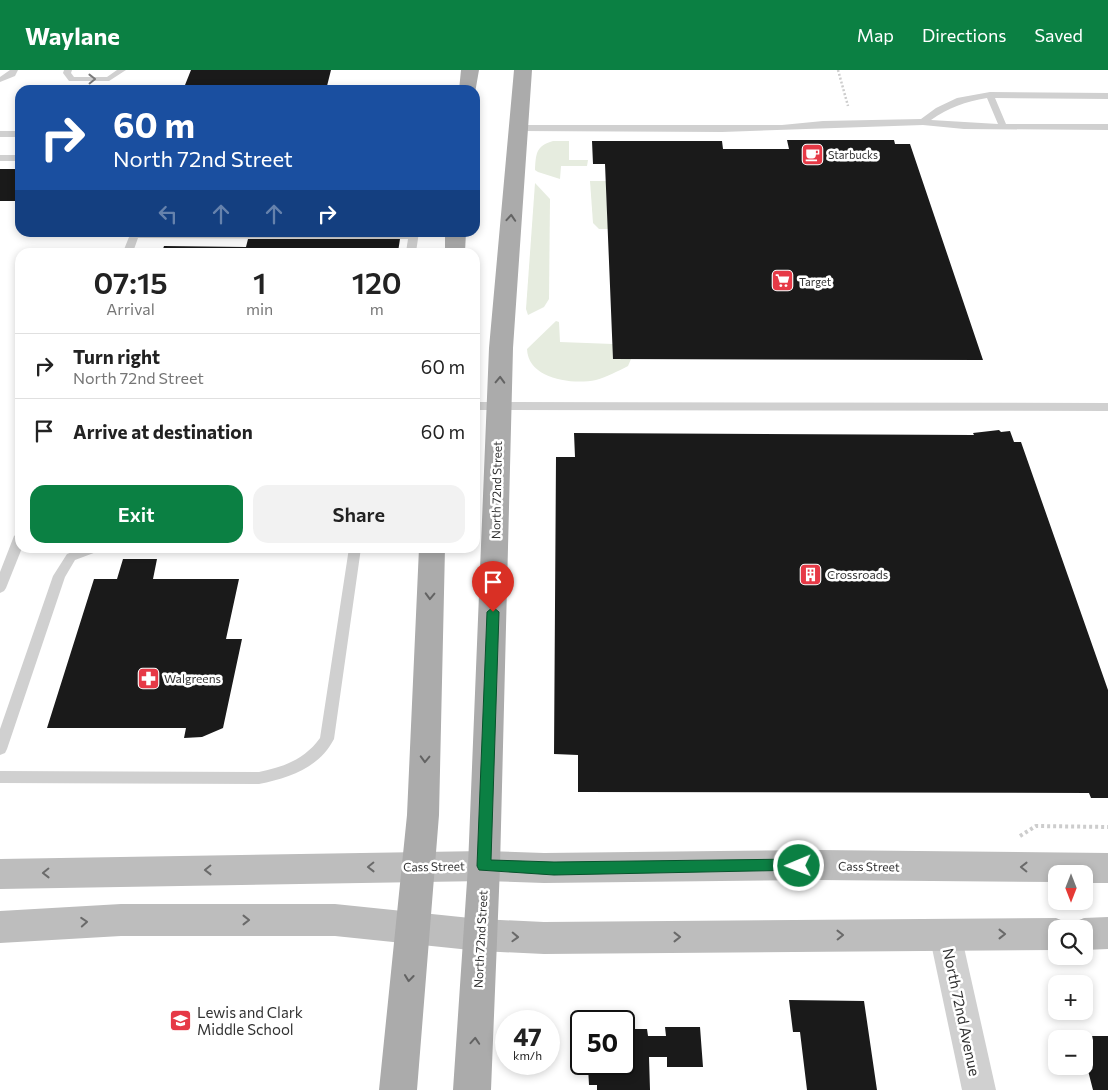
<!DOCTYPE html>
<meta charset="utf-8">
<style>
:root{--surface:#fff;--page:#f2f2f2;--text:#222;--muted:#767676;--line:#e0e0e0;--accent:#0b8043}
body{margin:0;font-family:Commissioner,sans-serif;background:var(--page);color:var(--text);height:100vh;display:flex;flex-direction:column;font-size:19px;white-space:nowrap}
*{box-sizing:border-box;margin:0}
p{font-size:16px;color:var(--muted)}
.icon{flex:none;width:28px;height:28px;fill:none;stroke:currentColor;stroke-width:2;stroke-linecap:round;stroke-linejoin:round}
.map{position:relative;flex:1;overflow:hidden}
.sheet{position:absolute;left:15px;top:178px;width:465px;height:305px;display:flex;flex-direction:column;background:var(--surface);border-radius:15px;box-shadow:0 2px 8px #0003}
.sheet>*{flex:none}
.guide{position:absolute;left:15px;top:15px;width:465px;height:152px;border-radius:15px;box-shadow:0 2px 8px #0003;background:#1a4fa0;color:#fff;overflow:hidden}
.needle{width:32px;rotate:180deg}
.buttons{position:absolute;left:1048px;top:795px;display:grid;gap:10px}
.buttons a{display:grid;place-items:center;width:45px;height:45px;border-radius:10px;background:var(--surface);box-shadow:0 2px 8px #0003;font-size:25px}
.speed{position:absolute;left:495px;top:940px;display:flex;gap:10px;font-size:25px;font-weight:700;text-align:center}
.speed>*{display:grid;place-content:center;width:65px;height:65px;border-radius:50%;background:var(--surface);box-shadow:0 2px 8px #0003;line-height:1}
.speed small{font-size:12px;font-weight:400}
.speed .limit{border:2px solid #111;border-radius:8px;background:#fff;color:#111}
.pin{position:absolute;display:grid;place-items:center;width:42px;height:42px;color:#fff;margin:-51px -21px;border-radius:50% 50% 50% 0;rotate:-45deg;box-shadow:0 0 5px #0007}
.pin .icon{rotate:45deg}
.me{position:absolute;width:55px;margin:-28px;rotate:269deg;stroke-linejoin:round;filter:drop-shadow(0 0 4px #0008)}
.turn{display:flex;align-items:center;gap:18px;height:105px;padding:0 15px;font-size:22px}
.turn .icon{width:65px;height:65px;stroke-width:2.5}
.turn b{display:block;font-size:35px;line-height:42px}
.lanes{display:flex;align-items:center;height:48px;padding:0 15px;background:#0003;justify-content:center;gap:25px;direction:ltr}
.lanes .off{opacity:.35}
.eta{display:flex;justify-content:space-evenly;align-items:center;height:85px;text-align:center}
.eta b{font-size:30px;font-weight:600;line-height:35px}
.primary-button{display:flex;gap:10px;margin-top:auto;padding:10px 15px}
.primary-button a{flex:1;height:58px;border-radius:15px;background:var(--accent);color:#fff;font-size:20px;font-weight:600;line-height:58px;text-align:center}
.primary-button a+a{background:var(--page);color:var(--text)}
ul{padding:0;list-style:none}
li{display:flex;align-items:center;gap:15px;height:65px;padding:0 15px;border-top:1px solid var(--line)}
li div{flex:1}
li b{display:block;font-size:19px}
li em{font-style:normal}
header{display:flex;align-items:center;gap:30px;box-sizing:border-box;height:70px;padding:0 25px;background:var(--accent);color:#fff}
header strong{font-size:24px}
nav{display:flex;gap:28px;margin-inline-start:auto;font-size:18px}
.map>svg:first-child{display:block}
</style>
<header>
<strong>Waylane</strong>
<nav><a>Map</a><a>Directions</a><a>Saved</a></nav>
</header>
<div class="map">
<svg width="1108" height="1020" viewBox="0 0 1108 1020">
<rect width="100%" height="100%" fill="#fff"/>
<g fill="#e6ecdf">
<path d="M553,71H569V90H588L587,96H561L560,109L538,102L535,100C536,83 536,76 553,71Z"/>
<polygon points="590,111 606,111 608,159 599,159 593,153"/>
<polygon points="535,113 550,129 549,229 544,237 528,245 526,239"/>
<path d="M556,251L559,252L560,272L613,274L614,289H631L628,296C618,301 607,307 596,310C572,315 528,309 527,279Z"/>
</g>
<g fill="#1a1a1a">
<polygon points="191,0 331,0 326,20 183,20"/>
<polygon points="787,70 894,70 895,74 910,74 983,290 613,289 605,94 593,94 592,71 722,71 723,79 789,79"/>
<rect x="0" y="99" width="20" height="32"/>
<polygon points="248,169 400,169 398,182 162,182 164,176 246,177"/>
<polygon points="999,360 1001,362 1010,361 1014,372 1021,372 1108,620 1108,728 1091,728 1089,723 578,722 578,685 554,684 556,387 575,387 574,363 974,365 973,363"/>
<polygon points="123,489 157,489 153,509 239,509 226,569 242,569 223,658 202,667 184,668 186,658 47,658 94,509 117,509"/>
<polygon points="789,930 864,931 877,1020 807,1020 800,962 793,962"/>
<polygon points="665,957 700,957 703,997 667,997 667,987 649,987 650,1020 597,1020 597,1015 589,1015 588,997 597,997 597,994 624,994 624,963 627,963 627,959 647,959 648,966 666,966"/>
<polygon points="1079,966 1108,966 1108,1020 1093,1020 1084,985 1084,969 1080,969"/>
</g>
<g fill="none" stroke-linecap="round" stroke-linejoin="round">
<polyline stroke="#cdcdcd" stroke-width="2.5" stroke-dasharray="2 2" stroke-linecap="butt" points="838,0 848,36"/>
<polyline stroke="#cdcdcd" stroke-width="4" stroke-dasharray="3 3" stroke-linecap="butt" points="1020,766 1036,756 1108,757"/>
<g fill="#d0d0d0" fill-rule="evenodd">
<polygon points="10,0 18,0 15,6 0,12 0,7"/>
<polygon points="64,0 72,0 71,3 74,7 107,7 117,0 126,0 109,11 69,11 63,3"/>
<polygon points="120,15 126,15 126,20 118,20"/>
<path d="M990,22L1108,23V29L995,28L1006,54H1108V60L964,59L923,55L722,62L519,61L515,58L519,55H782L823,51L921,49L936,38L957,28ZM987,28L998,54L931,50C949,37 965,32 987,28Z"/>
<rect x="0" y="61" width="20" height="6"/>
<rect x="0" y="85" width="20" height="6"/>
<polygon points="131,162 409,163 419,162 416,182 406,182 408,169 138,168 133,182 123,182"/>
<polygon points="475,332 1108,333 1108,341 475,340"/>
<polygon points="20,462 20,478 22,478 6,518 4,521 0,523 0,502 14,466"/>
<polygon points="83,478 101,478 99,481 75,490 65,507 7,679 5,683 0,685 0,659 53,506 67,484"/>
<path d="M349,478H361L334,669C319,698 289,708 259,714L0,713V701L259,702C284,697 305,689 320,668Z"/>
</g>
<polygon fill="#d0d0d0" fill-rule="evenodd" points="945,849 956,854 961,864 996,1020 962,1020 929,864 934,854"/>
<g fill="#bdbdbd" fill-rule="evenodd">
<polygon points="818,780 1108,783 1108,813 1084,813 1084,804 1056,804 1056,812 818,810 544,813 484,811 0,819 0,789 484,781 544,783"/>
<polygon points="121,834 335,834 480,849 544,852 1056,848 1068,853 1070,857 1072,853 1084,848 1108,847 1108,879 1084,880 1084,859 1056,859 1056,880 544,884 480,881 335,866 121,866 0,873 0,841"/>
</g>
<g fill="#ababab" fill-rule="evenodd">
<polygon points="461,0 479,0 475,23 475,20 459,20"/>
<polygon points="514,0 532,0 513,278 500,796 491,1020 453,1020 468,796 489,278"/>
<polygon points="445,162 466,162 465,182 445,182"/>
<polygon points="419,478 445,478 439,745 417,1020 379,1020 407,745"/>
</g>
</g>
<defs><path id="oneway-chevron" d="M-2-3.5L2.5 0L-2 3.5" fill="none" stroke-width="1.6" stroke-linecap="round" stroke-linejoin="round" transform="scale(1.25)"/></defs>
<use stroke="#7a7a7a" href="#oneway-chevron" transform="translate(92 9) rotate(-1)"/>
<g stroke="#636363">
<use href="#oneway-chevron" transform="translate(511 148) rotate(-86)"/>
<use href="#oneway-chevron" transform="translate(500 310) rotate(-88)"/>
<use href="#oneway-chevron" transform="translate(430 526) rotate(92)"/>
<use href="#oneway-chevron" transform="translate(425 689) rotate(92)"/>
<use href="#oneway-chevron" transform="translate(409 908) rotate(96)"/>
<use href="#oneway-chevron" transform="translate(475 971) rotate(-86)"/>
</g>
<g stroke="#6a6a6a">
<use href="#oneway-chevron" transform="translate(371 797) rotate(179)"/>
<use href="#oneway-chevron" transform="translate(1024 797) rotate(-179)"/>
<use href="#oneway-chevron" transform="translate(208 800) rotate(179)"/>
<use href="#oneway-chevron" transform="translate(46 803) rotate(179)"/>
<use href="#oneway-chevron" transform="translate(246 850)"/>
<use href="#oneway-chevron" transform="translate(84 852) rotate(-4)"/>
<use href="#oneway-chevron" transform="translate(1002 864)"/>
<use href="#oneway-chevron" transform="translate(840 865) rotate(-1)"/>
<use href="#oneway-chevron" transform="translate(515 867) rotate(2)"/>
<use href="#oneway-chevron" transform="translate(677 867)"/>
</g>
<polygon fill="#0b8043" stroke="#07532c" points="493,537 499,542 491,790 554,792 799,789 804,791 806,796 804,800 554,805 479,800 477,796 487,542"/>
<defs>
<symbol id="cafe-square" viewBox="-11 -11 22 22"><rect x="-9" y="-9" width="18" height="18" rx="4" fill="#e63946" stroke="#fff"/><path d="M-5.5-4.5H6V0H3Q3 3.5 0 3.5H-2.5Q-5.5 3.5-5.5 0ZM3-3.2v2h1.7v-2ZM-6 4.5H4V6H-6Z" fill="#fff"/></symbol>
<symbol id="supermarket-square" viewBox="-11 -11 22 22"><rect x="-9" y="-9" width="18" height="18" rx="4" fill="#e63946" stroke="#fff"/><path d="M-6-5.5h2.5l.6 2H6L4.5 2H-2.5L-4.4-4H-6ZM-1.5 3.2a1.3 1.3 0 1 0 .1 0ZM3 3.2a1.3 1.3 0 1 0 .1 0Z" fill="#fff"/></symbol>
<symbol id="building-square" viewBox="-11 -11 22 22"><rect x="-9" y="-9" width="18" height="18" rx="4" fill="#e63946" stroke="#fff"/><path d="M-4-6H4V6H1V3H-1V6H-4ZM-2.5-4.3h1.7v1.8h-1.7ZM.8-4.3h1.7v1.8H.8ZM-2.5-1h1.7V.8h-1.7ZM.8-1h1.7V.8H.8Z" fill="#fff"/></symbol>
<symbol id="pharmacy-square" viewBox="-11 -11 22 22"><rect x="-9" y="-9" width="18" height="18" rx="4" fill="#e63946" stroke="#fff"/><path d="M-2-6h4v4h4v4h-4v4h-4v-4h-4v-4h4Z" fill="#fff"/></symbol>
<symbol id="school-square" viewBox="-11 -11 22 22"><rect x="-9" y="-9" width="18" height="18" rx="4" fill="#e63946" stroke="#fff"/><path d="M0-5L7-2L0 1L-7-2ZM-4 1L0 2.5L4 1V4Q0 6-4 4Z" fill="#fff"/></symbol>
</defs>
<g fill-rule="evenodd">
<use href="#cafe-square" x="800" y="72" width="25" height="25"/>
<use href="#supermarket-square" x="770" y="198" width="25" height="25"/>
<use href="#building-square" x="798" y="492" width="25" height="25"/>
<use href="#pharmacy-square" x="136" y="596" width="25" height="25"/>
<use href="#school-square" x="168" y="938" width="25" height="25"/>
</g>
<g text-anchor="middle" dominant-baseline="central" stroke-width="5" stroke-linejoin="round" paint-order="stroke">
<g font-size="11" fill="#333" stroke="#fff" text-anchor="start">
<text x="828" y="84">Starbucks</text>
<text x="799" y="211">Target</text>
</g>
<g font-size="12" fill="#333" stroke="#fff">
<text transform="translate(496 420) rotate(-89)">North 72nd Street</text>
<text transform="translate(434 796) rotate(-1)">Cass Street</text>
<text transform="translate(869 796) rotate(1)">Cass Street</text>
<text transform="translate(480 869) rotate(-87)">North 72nd Street</text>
</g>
<g font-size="12" fill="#333" stroke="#fff" text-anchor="start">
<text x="827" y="504">Crossroads</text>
<text x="164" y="608">Walgreens</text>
</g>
<g font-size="15" fill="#333" stroke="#fff" text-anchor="start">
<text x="197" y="942">Lewis and Clark<tspan x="197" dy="17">Middle School</tspan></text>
</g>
<g font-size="15" fill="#333" stroke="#fff">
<text transform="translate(962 942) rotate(78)">North 72nd Avenue</text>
</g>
</g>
</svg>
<div class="buttons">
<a><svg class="needle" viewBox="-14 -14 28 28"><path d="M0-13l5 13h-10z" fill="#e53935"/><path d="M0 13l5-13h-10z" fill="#767676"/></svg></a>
<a><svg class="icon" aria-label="search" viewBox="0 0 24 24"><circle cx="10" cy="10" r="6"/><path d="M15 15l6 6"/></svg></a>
<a>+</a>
<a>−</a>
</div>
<div class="speed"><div>47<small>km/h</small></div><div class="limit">50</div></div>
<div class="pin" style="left:493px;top:542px;background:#d93025"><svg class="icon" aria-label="arrive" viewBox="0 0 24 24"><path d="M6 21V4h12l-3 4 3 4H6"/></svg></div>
<svg class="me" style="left:799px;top:796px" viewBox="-20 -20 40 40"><circle r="17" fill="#0b8043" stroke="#fff" stroke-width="3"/><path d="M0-11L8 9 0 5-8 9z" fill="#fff"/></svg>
<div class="guide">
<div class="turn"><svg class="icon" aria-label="right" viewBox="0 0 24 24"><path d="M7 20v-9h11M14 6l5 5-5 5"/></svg><div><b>60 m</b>North 72nd Street</div></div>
<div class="lanes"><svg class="icon off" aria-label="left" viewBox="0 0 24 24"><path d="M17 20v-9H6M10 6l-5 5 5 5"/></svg><svg class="icon off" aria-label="ahead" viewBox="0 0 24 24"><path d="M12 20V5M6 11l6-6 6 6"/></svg><svg class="icon off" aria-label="ahead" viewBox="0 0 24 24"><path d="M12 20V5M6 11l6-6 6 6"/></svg><svg class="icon" aria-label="right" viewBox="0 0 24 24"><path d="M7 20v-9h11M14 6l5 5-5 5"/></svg></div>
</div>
<section class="sheet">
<div class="eta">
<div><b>07:15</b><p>Arrival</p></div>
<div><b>1</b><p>min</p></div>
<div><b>120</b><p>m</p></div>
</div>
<ul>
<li><svg class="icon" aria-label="right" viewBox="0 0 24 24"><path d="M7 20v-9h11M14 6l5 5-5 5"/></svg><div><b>Turn right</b><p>North 72nd Street</p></div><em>60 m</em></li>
<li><svg class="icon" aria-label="arrive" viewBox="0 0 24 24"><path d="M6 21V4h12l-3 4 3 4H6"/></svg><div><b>Arrive at destination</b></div><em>60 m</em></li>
</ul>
<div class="primary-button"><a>Exit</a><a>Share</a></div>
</section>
</div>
